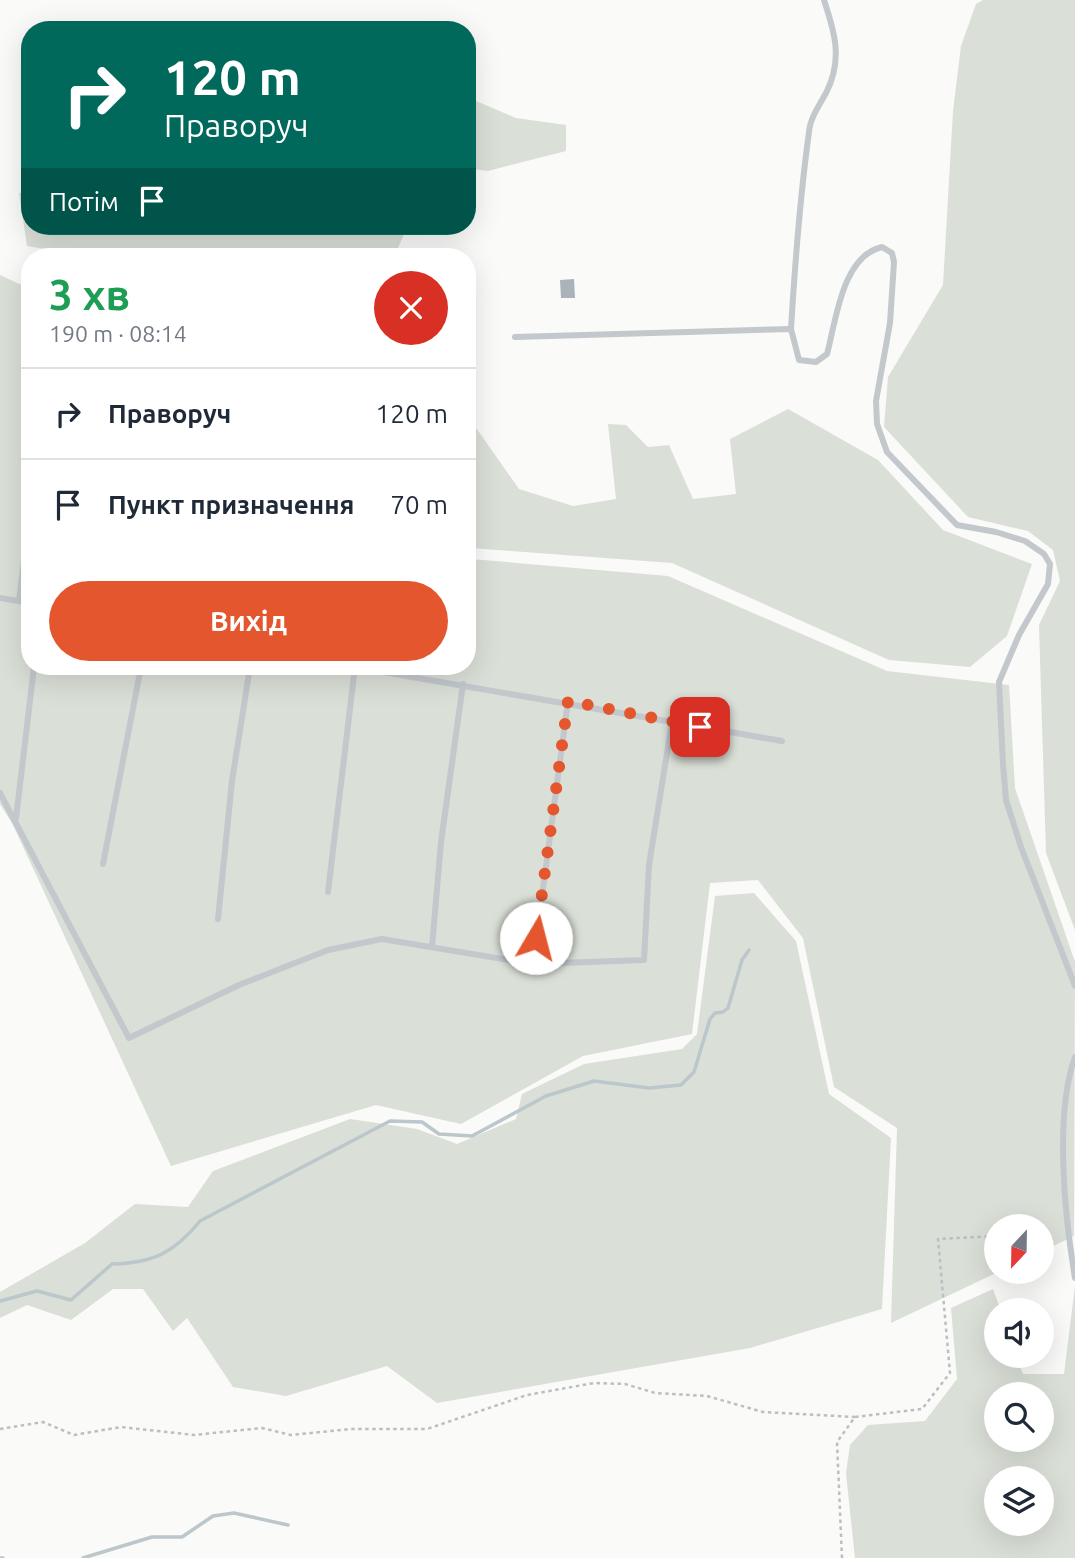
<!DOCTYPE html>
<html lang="uk">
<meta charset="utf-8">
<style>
:root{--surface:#fff;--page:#f2f2f3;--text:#1f2937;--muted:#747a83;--line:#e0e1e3;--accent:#e4572e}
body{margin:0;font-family:Ubuntu,sans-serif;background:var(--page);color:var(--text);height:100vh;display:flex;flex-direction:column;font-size:26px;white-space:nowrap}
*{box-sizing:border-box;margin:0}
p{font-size:23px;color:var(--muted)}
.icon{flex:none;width:38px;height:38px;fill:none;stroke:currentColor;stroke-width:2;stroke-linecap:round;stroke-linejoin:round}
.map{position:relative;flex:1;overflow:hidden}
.details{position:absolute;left:21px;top:248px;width:455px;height:427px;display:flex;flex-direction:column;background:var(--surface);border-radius:28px;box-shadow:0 7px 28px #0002}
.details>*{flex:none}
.top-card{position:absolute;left:21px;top:21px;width:455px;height:214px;border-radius:28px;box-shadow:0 7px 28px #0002;background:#00695c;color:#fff;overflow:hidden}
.needle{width:46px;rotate:202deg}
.fabs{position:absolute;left:984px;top:1214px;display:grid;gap:14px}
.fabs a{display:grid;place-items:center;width:70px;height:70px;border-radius:50%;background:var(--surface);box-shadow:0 7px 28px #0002;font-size:35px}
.pin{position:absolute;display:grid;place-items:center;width:60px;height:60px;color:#fff;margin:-30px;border-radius:14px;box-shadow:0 4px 10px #0006}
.me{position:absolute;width:77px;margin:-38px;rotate:8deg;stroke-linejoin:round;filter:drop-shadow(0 0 5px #0008)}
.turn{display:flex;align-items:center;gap:24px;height:147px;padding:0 28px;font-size:32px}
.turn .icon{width:91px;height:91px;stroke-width:2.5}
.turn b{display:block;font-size:49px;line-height:60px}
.then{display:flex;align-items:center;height:66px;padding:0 28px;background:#0003;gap:14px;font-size:26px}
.round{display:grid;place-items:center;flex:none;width:74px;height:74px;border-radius:37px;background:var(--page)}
.overview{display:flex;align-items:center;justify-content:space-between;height:119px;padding:0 28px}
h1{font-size:42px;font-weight:600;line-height:52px;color:#1e9e55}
.button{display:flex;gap:14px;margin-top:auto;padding:14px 28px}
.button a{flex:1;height:80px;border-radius:42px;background:var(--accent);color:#fff;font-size:28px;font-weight:600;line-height:80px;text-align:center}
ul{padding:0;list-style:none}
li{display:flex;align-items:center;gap:21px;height:91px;padding:0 28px;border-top:2px solid var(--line)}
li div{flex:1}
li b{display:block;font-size:26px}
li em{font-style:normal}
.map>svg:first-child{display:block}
</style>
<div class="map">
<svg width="1075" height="1558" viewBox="0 0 1075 1558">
<rect width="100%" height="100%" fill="#fafaf8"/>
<g fill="#dadfd7" fill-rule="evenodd">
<polygon points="983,0 1075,0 1075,930 1046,853 1039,625 1060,581 1053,550 1028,531 968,517 884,427 888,377 943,285 953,111 961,46 976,4"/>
<polygon points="467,97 516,118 566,125 566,151 488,171 467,168"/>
<polygon points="30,190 30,226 437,226 405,232 394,257 94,257 27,246 19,193"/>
<polygon points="0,275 30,289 30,667 467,667 467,556 471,559 668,576 887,671 1009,685 1015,788 1075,962 1074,1236 1041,1252 1041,1227 996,1227 998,1272 891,1323 897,1128 834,1087 803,938 758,880 710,883 692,1034 583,1056 461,1124 376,1105 171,1166 13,825 0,804"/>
<polygon points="788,409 878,460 943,530 1032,564 1007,636 970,667 889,660 672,563 471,548 467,544 467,415 519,489 573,506 616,499 608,424 626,425 648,447 669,445 693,499 736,494 730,439"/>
<polygon points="754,893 796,941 829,1094 891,1138 882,1309 750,1348 437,1403 387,1366 286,1396 233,1387 187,1318 173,1331 143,1289 113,1289 71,1320 27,1305 0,1318 0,1292 85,1243 135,1204 188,1207 213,1171 350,1119 417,1129 457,1144 516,1119 522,1094 584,1064 682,1049 697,1034 715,896"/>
<path d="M1075,1286V1558H855L846,1473L850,1445L868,1425L925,1421L957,1379L951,1308L993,1289L1001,1311H996V1356H1016L1023,1374H1064ZM996,1395H1041V1440H996ZM996,1479H1041V1524H996Z"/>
</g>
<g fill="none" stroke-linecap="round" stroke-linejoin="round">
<g stroke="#bbc7cb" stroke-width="3.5">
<path d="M0,1301L37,1291L71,1300L112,1264C153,1263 174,1253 200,1221L390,1121L422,1122L439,1134L472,1136L546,1096L594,1081L649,1088L681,1085L694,1072L710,1019L715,1013L723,1012L728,1008L742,960L749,950"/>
<polyline points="0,1558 3,1558"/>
<polyline points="83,1558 152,1537 182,1537 213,1516 234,1513 288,1525"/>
</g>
</g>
<polygon fill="#aab3b9" points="574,279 575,298 561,298 560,280"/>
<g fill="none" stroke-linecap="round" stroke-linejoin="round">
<g stroke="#bbbfc2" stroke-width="2.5" stroke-dasharray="3.5 3.5" stroke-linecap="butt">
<polyline points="0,1429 43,1422 74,1435 121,1427 194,1435 262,1428 291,1435 351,1429 427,1429 527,1395 594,1383 625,1384 655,1393 707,1396 763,1412 855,1417"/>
<polyline points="842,1558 837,1442 855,1417 922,1409 950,1373 938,1239 996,1236"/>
</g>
<g stroke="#c3c8cc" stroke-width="6">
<path d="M791,329C795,263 800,197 809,132C810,118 820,104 826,93C843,60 835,33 824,0"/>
<path d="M515,337L791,329L799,360L816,362L827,354C836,321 842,256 882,247L892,253L894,262L890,323L876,401L877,424L887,452L957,525L996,532L1025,541L1044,554L1050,564L1048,584L1019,635L999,682L1003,764L1006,800L1021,847L1075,986"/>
<polyline points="0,598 30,603"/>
<polyline points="19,601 30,511"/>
<polyline points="354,667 782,741"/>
<polyline points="0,793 129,1038 239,985 328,950 382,939 533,964 644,960 649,865 672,722"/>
<polyline points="16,818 34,667"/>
<polyline points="103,864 141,667"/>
<polyline points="328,892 355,667"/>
<polyline points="218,919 232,781 250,667"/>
<polyline points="432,947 441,842 463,684"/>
<polyline points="533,964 568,701"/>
<path d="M1075,1057C1054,1115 1065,1218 1075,1278"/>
</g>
</g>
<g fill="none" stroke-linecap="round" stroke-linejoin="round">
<polyline stroke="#e4572e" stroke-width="12" stroke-dasharray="0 21.6" points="536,938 568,701 700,727"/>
</g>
</svg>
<div class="fabs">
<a><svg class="needle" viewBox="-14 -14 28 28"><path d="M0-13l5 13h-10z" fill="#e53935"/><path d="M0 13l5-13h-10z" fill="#747a83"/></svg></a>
<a><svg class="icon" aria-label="sound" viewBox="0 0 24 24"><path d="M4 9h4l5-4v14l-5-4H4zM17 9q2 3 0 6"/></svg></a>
<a><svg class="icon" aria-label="search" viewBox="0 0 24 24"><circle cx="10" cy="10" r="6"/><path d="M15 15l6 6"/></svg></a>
<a><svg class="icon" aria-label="layers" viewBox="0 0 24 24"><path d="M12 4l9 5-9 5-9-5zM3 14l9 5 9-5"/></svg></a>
</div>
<div class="pin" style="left:700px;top:727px;background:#d93025"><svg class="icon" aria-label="arrive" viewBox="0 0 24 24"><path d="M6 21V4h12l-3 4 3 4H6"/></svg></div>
<svg class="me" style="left:536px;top:938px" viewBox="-20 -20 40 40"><circle r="19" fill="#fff"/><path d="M0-13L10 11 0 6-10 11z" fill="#e4572e"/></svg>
<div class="top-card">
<div class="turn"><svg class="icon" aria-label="right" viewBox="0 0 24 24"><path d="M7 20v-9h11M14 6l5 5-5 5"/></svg><div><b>120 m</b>Праворуч</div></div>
<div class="then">Потім<svg class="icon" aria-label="arrive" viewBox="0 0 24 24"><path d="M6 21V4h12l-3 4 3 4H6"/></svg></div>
</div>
<section class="details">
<div class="overview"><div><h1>3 хв</h1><p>190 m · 08:14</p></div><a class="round" style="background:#d93025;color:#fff"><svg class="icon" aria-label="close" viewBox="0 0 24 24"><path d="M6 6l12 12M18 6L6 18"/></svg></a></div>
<ul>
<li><svg class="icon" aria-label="right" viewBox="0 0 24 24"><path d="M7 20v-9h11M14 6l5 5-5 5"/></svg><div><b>Праворуч</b></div><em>120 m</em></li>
<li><svg class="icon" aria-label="arrive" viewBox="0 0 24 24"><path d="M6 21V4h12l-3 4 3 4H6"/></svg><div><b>Пункт призначення</b></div><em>70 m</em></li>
</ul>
<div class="button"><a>Вихід</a></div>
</section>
</div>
